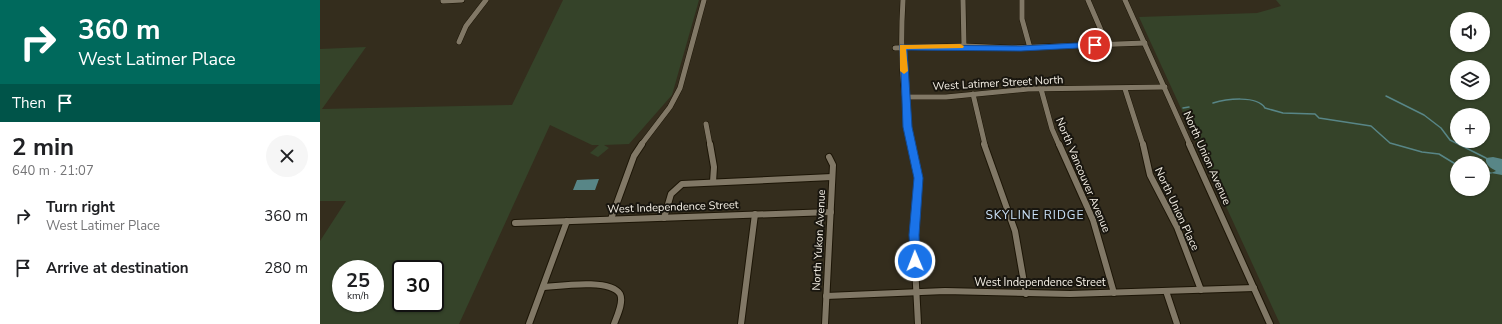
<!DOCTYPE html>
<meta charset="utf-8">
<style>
:root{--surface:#fff;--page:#f6f6f6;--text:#202124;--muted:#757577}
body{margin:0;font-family:"Nunito Sans",sans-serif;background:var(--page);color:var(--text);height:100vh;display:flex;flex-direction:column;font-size:15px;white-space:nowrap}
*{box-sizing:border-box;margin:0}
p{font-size:13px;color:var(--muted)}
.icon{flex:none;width:22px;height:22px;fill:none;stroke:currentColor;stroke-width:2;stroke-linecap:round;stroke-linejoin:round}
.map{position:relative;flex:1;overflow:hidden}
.panel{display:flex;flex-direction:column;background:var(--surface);width:320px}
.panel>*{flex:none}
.banner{background:#00695c;color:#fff;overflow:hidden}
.controls{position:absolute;left:1130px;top:12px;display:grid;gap:8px}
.controls a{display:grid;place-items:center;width:40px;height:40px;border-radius:50%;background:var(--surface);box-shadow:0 1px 3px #0004;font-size:20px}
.speed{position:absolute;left:12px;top:260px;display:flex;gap:8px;font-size:20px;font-weight:700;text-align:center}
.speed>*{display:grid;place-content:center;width:52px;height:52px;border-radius:50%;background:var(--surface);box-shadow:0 1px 3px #0004;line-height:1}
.speed small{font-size:10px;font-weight:400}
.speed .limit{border:2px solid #111;border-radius:6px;background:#fff;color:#111}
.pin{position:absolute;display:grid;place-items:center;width:34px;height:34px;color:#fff;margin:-17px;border:2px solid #fff;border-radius:50%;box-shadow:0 1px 4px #0007}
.me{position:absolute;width:44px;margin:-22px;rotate:359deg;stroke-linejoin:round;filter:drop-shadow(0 0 3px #0008)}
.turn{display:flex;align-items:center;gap:14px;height:84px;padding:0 12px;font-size:18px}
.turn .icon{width:52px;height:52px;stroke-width:2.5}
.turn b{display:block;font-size:28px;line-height:34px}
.then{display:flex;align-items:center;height:38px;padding:0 12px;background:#0003;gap:8px;font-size:15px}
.round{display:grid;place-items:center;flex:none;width:42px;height:42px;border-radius:21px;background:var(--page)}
.headline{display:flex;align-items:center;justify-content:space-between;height:68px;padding:0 12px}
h1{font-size:24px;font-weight:700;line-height:30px}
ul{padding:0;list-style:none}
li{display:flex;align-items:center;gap:12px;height:52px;padding:0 12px}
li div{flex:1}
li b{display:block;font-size:15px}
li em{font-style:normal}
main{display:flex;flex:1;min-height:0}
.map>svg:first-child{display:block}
</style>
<main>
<section class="panel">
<div class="banner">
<div class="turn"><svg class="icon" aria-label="right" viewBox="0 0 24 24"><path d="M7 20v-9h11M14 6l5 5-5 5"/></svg><div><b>360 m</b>West Latimer Place</div></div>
<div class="then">Then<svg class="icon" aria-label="arrive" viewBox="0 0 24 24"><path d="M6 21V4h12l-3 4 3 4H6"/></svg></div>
</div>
<div class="headline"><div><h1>2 min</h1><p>640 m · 21:07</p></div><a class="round"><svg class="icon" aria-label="close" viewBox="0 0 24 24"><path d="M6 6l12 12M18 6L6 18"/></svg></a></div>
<ul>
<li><svg class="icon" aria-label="right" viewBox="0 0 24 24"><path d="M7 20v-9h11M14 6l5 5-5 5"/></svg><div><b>Turn right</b><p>West Latimer Place</p></div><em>360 m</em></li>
<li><svg class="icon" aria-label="arrive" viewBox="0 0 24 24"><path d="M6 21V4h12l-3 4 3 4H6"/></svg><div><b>Arrive at destination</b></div><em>280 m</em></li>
</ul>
</section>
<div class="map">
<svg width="1182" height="324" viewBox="0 0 1182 324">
<rect width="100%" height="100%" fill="#342d1d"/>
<g fill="#354329" fill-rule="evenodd">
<path d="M243,0H379L352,95L309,144L284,145L289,148L278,157L270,153L279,145H272L230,125L139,324H0V241L26,201H0V49L46,47L2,109L192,105ZM21,269H55V303H21ZM81,269H115V303H81Z"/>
<path d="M956,0H1182V324H960L819,17L937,13L961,6ZM1137,19H1163V45H1137ZM1137,67H1163V93H1137ZM1137,115H1163V141H1137ZM1137,163H1163V189H1137Z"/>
</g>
<g fill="#588687">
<path d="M1173,157L1182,159V175L1171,173L1176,171C1171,168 1165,165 1166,158Z"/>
<polygon points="279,179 275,190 253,190 257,180"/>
</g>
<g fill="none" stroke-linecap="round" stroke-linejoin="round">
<g stroke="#588687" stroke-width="1.5">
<polyline points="1066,96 1104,115 1121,128 1130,140 1166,158"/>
<path d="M893,103C906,99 937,95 945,108L963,113L995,114L999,118L1051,126L1070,143L1102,152L1119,154L1137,165"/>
<polyline points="863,108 869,107"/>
<polyline points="1163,173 1171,173"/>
</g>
<defs>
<g id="minor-far1">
<path d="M583,0C580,48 582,98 592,145"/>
<polyline points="643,0 644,46"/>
<polyline points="702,0 702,19 710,48"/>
<polyline points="768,0 787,44"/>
<polyline points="805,0 870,145"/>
<polyline points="123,1 142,0"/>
<polyline points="139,42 146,26 166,0"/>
<polyline points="575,48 644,46 692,48 825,43"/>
<polyline points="721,89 732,129 739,145"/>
<polyline points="805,89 823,145"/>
<polyline points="653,94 665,145"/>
<polyline points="585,97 626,97 708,89 845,87"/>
<polyline points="386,124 390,145"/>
<polyline points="321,145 350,107 360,88 384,0"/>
</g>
<g id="minor">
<polyline points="390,144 394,167 393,182"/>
<polyline points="591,144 598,178 594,246 598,324"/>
<polyline points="664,144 695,231 706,294"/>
<polyline points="739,144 773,220 794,293"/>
<polyline points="823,144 830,175 857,227 881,290"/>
<polyline points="869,144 950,324"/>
<polyline points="344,218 351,194 362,184 512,177"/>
<polyline points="291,219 314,156 322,144"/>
<polyline points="195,223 511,212"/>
<path d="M223,287C239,286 290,278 300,294C304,302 297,316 294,324"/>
<polyline points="846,291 857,324"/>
<polyline points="506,296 625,291 750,294 934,288"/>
<polyline points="209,324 247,221"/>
<polyline points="421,324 435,214"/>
<polyline points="505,324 513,165 509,157"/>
</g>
</defs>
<use href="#minor-far1" stroke="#1c1506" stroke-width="6"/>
<use href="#minor" stroke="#1c1506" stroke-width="8"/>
<use href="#minor-far1" stroke="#817866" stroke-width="5"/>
<use href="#minor" stroke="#817866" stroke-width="6"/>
</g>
<polygon fill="#1a73e8" stroke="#114b97" points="775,42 779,45 778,47 701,51 587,50 592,127 603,178 599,235 600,261 598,264 591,264 589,235 594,178 583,127 580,45 701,46"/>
<polygon fill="#f59e0b" points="640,44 644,46 643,48 586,49 588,71 584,74 580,71 580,45"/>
<g text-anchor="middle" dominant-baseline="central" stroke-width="4" stroke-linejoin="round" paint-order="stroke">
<g font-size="11" fill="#f6f1e7" stroke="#19160f">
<text transform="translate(678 83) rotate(-3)">West Latimer Street North</text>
<text transform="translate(887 158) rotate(66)">North Union Avenue</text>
<text transform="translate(763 175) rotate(67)">North Vancouver Avenue</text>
<text transform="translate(353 207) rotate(-2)">West Independence Street</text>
<text transform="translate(857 209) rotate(65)">North Union Place</text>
<text transform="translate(499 240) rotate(-87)">North Yukon Avenue</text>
<text x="720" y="282">West Independence Street</text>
</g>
<g font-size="12" letter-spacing="1" fill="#cbe2f9" stroke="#19160f">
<text x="715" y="215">SKYLINE RIDGE</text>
</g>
</g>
</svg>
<div class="controls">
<a><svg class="icon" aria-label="sound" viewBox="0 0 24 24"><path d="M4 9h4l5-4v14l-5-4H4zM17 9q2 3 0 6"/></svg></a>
<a><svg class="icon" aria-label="layers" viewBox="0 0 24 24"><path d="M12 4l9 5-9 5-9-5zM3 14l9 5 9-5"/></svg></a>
<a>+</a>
<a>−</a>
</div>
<div class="speed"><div>25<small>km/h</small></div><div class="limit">30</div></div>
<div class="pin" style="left:775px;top:45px;background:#d93025"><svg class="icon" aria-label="arrive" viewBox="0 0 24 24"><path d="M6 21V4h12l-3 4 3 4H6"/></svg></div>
<svg class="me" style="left:595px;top:261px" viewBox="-20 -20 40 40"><circle r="17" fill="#1a73e8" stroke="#fff" stroke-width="3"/><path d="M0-11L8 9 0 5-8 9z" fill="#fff"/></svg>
</div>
</main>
